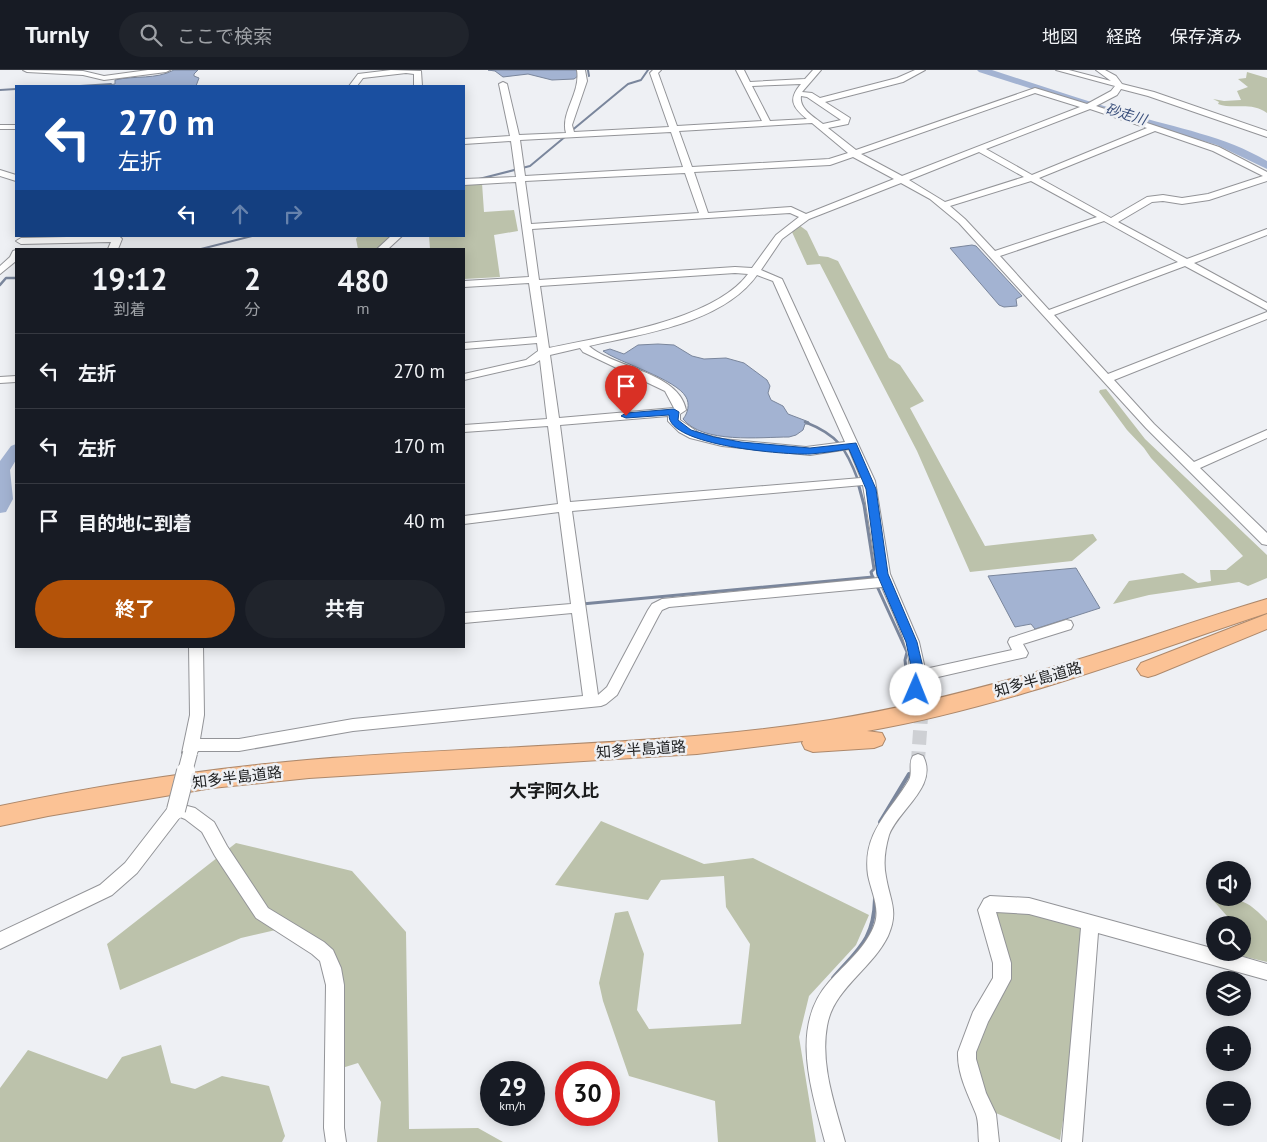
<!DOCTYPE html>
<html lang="ja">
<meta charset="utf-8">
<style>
:root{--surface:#171b24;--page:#20242c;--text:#f1f3f6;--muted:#9ea1a6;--line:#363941;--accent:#b45309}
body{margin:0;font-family:"PT Sans","Noto Sans JP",sans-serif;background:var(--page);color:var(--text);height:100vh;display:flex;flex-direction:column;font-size:19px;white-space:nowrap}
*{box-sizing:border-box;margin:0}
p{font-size:16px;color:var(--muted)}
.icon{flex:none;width:28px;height:28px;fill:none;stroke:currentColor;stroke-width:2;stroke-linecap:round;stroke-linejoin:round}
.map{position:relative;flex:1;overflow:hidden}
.sheet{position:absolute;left:15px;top:178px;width:450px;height:400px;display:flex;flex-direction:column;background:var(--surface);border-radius:0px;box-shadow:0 2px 12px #0003}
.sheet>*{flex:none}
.top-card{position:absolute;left:15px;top:15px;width:450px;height:152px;border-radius:0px;box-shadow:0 2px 12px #0003;background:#1a4fa0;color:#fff;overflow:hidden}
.buttons{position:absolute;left:1206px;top:791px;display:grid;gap:10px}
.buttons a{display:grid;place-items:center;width:45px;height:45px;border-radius:50%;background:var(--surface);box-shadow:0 2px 12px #0003;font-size:25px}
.speed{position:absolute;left:480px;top:991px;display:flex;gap:10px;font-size:25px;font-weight:700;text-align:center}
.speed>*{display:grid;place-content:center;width:65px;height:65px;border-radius:50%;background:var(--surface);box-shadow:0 2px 12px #0003;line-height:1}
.speed small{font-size:12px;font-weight:400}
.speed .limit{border:8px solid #d22;background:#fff;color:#111}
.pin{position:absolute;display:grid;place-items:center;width:42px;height:42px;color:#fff;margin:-51px -21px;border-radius:50% 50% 50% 0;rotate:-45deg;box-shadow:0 0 5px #0007}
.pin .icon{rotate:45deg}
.me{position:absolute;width:55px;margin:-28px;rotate:1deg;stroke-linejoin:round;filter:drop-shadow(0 0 4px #0008)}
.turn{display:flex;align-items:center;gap:18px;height:105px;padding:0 20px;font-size:22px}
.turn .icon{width:65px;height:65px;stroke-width:2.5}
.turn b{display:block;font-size:35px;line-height:42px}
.lanes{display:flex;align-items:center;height:48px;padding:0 20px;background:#0003;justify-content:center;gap:25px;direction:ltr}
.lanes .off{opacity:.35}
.eta{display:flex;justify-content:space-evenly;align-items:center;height:85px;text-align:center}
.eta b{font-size:30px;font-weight:700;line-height:35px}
.primary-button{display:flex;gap:10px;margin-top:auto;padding:10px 20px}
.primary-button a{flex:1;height:58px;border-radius:30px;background:var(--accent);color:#fff;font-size:20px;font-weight:700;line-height:58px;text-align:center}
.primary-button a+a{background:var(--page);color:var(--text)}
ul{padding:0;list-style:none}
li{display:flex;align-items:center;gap:15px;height:75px;padding:0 20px;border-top:1px solid var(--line)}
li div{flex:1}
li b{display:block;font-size:19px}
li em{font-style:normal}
header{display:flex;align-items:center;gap:30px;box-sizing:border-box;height:70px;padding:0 25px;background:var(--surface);border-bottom:1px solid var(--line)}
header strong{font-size:24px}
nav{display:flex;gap:28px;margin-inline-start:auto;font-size:18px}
.search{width:350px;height:45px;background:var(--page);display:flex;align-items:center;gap:12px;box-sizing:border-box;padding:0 18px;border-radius:28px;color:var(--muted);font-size:19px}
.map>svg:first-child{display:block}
</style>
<header>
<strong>Turnly</strong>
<div class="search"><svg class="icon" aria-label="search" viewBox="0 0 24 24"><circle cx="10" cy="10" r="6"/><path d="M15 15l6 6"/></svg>ここで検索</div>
<nav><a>地図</a><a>経路</a><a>保存済み</a></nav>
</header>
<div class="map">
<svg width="1267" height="1072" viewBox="0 0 1267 1072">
<rect width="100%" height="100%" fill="#eef0f4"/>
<g fill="#bcc2ab">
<path d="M1247,2L1267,8V43C1251,31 1234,40 1218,34L1219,32L1213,29L1224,31L1241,30L1237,21L1248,17L1238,9L1246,8Z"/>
<polygon points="482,113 484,142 514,140 518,161 494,165 500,207 464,209 464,179 430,179 429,166 464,166 464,114"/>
<polygon points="799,155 807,161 819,186 828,187 838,191 889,288 900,295 924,331 910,338 985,476 1093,464 1097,470 1072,491 970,502 917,381 820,194 807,195 792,162"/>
<polygon points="358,166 392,166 376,179 358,179 356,169"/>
<polygon points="1106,319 1145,369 1267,485 1267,508 1248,516 1239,512 1149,525 1113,534 1129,511 1183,503 1198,513 1211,511 1210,500 1226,500 1243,486 1151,388 1144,378 1127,360 1099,322 1100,320"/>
<polygon points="601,751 704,794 753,788 869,845 856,875 809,926 799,967 816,1072 718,1072 715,1031 629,1006 603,931 599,913 615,843 628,841 644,884 637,940 649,959 741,954 750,874 726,837 724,806 661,810 648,830 555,815"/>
<polygon points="236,773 352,801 406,862 409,1059 478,1058 503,1072 377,1072 381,1032 358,993 342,998 340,900 293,856 241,868 120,920 107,874"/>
<path d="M1215,825V828C1242,828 1249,832 1267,851V892L1229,883L1242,882V855H1232L1234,854L1212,829Z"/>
<polygon points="996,836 1079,852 1084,860 1073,985 1060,1070 991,1041 971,980 1005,910 990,840"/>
<polygon points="161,975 171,1013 195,1019 222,1006 269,1016 285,1066 282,1072 0,1072 0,1018 28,980 107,1009 122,987"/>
</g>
<g fill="#a3b3d2" stroke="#7a869c">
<path d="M174,0H198L194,4V6L199,8L196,16H100L115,14V10C136,5 155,10 174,0Z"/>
<polygon points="488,0 577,0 578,6 574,9 552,10 528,4 503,7 495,1"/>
<polygon points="972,175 976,176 1022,226 1016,229 1017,236 1004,237 999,235 950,178"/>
<path d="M658,274L674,275L692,286L704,289L726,288L744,293L767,310L770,316L768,323L771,330L783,336L788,344L809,352V354H805L803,360L796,365L789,367C760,367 703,374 683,349C688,343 690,334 686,327C676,309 620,293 603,281L610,279L624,284L638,275Z"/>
<polygon points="1076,498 1100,538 1035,559 1031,554 1015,557 988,506"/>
</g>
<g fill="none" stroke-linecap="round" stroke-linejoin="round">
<g stroke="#7a869c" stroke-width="2">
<polyline points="588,0 589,6"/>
<polyline points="80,16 111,14"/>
<polyline points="0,20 16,19"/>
<polyline points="570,62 628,14 641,10 648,0"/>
<polyline points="479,109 530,96 566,66"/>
<polyline points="201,179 252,166"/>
</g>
<g stroke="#7a869c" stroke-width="2.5">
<polyline points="0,215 6,208 16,208"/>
<path d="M805,352C838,365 846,378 858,410"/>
</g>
<g stroke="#7a869c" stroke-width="3">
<polyline points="857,409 864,435 874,499 871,502 873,509"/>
<polyline points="876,514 907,582 905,590 906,599"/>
<polyline points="582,534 873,507"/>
</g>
<g stroke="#7a869c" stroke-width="4">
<polyline points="880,752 909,704"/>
<path d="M833,908C858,879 874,870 875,829"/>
</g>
<g fill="#a3b3d2" fill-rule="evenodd">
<path d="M977,0H992C1038,15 1084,30 1130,44C1176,58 1225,66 1267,91V99L1217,75L1123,48L979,2Z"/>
<polygon points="16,374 16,390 10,400 13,429 6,442 0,443 0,391 11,376"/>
</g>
<polyline stroke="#ced0d4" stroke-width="14" stroke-dasharray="14 7" stroke-linecap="butt" points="916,620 922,633 918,690"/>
<defs>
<g id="minor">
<polygon points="23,0 83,1 104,6 148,0 170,0 166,2 104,10 83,5 27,2"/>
<polygon points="391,0 421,1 422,16 414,16 414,4 406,3 363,8 357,16 349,16 358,4"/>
<path d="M577,0H585L587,11L572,55L574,62L669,57L650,3L653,0H661L658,3L677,56L762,51L736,0H744L750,12L805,9L813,0H821L802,22L812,23L820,28L897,8L915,0H925L903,12L825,32L850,48L848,54L828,58L856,80L1035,18L1087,34L1111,21L1115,16L1056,0H1069L1111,11L1096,0H1105L1116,6L1122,14L1154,22L1267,61V67L1148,26L1121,19L1117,25L1096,36L1219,77L1267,102V111L1209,130L1182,134L1163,131L1152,132L1118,152L1187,189L1267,159V165L1194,193L1267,233V240L1185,196L1054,245L1108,304L1267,242V249L1114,310L1154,354L1194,392L1267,360V368L1200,398L1267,463V475L1262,474L1146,358L959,153L930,129L901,113L809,149L782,169L761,200L782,209L875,411L890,504L919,572L925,599L1012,580L1008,572L1010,568L1066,550L1071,551L1073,555L1071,559L1023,574L1028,583L1026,587L925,610L921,624L916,626L911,624L909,620C916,585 895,549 882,517L669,537L662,540L659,545L617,625L606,634L601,636L353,661L239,681H198L195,687L190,689L185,687L182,683L190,645L189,576H203L204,645L200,669H239L353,649L583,626L572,543L464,553V543L571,534L559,442L464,454V446L558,434L548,356L464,362V355L547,349L540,290L534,294L464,310V304L526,290L538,281L537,273L464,279V273L537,267L529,213L464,217V211L529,207L516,112L464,115V109L516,107L511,71L464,74V69L510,66L499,14L503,12L507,14L519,65L566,63C560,43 581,23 577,0ZM801,14C788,29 792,37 807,49L770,51L752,16ZM1035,23L1080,37L902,106L861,84ZM801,26L807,27L841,50L823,54C814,47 799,39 801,26ZM1090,39L1147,58L1032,105L986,79ZM812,53L848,83L829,89L692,97L679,61ZM1155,61L1213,81L1263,106L1208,124L1182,128L1163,125L1147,127L1111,148L1039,108ZM671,62L683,97L525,106L520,70ZM979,82L1024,107L945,132L909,110ZM853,87L894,109L806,144L791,137L708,143L694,102L830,95ZM685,103L699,143L531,154L525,111ZM1031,111L1097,147L995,181L965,149L950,136ZM790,143L799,147L776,165L752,198L735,197L539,210L532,159ZM1104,151L1178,192L1049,240L1000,186ZM735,203L748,204C713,251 604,266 549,278L540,216ZM757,205L773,211L845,372L806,377L722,369L699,363L680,350V344L686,340C679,302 614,298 589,276C643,264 723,253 757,205ZM580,278L583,282L665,321L674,338L559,348L550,285ZM668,346V351L679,362L690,368L722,376L810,385L849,379L861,408L570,432L560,355ZM863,415L878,508L662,529L652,534L648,540L607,617L598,625L572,441Z"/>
<rect x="0" y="55" width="16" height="4"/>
<polygon points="0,100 16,105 16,111 0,106"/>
<polygon points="112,166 120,167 122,169 118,179 108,179 111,172 21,174 16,171 21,168"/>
<polygon points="391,166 402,166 388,179 377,179"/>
<polygon points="16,180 16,191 0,204 0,196 10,187 13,181"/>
<polygon points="16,306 16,312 0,313 0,307"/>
<path d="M918,684L923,686C939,716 898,740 889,765C885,779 883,793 886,807C890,831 899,841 888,866C872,899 833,919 827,956C820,995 835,1035 845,1072H825C812,1021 789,957 829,912C845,894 867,877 875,853C880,837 871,821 868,805C862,763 890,742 909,710C913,702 908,693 913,686Z"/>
<polygon points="176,733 195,738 214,752 227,776 268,838 324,872 333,880 341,898 344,915 344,1058 346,1072 326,1072 324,1058 326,915 320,891 312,884 256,848 215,786 202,762 185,749 180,747 137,803 112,825 0,879 0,862 100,815 125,793 170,735"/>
<path d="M990,826L1029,828L1215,879V882H1226L1267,894V910L1098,863L1082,1072H1062L1081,858L1029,844L996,842L1011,893V909L988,952L976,982V989L986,1023L996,1044L999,1072H979C978,1063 979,1052 976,1044C968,1024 957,1004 958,982L973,942L993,908V893L978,840L984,829Z"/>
</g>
<g id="highway">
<path d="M1267,529V543C1138,586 1001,638 867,661L882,663L885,669L882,675L874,678L813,682L805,679L802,673L803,671L697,684L309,708L212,718L48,746L0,756V736C101,715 204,699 307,690C482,675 657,677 830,650C910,637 987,617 1063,594C1132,574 1199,549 1267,529Z"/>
<polygon points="1267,544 1267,559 1155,605 1148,607 1141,605 1137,599 1141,593"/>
</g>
</defs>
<use href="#minor" stroke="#939498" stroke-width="2"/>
<use href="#highway" stroke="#ad886b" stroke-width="2"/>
<use href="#minor" fill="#fff" fill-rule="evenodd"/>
<use href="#highway" fill="#fbc295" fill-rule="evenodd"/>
<defs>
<polyline id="minor-bridge-far1" points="185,702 190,683"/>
<polyline id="minor-bridge" points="176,740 186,701"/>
</defs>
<use href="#minor-bridge-far1" stroke="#939498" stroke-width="16" stroke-linecap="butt"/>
<use href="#minor-bridge" stroke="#939498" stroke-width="20" stroke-linecap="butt"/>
<use href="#minor-bridge-far1" stroke="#fff" stroke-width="14"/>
<use href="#minor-bridge" stroke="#fff" stroke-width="18"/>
</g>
<path fill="#1a73e8" stroke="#114b97" d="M674,339L679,342L678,350L691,360L714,367L741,372L810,378L856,373L876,419L888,504L917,572L925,606L920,624H912L910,620L913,606L906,572L877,504L866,419L849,379C836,381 823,383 810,384C787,385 668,376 669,345L626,348L621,346L626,343Z"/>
<g text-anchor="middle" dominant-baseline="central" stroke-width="5" stroke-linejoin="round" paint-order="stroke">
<g font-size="14" font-style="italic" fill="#3a4f7b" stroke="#eef0f4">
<text transform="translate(1126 44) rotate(17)">砂走川</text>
</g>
<g font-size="15" fill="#1b1c1d" stroke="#eef0f4">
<text transform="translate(1038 609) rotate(-16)">知多半島道路</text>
<text transform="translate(641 679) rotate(-4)">知多半島道路</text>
<text transform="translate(237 707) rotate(-7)">知多半島道路</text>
</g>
<g font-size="18" font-weight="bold" fill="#1b1c1d" stroke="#eef0f4">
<text x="554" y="720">大字阿久比</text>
</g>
</g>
</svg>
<div class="buttons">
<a><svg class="icon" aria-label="sound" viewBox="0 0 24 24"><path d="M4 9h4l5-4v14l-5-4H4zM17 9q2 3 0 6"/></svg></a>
<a><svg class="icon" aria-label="search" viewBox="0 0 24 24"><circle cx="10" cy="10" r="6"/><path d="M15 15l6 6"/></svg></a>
<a><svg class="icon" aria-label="layers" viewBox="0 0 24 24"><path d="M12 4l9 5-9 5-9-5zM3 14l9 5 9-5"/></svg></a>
<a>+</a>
<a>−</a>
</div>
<div class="speed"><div>29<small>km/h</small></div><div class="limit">30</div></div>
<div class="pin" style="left:626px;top:346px;background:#d93025"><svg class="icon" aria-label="arrive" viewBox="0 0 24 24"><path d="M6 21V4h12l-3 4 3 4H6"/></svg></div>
<svg class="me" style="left:916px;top:620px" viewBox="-20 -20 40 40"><circle r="19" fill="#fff"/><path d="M0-13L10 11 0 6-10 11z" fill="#1a73e8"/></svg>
<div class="top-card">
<div class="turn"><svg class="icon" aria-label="left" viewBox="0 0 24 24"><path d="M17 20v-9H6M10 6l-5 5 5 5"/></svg><div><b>270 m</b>左折</div></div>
<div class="lanes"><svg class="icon" aria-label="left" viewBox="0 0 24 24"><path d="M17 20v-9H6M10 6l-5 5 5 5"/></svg><svg class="icon off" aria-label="ahead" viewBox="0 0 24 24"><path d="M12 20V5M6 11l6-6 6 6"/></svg><svg class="icon off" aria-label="right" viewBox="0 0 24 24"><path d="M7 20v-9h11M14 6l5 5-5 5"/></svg></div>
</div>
<section class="sheet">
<div class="eta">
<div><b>19:12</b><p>到着</p></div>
<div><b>2</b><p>分</p></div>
<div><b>480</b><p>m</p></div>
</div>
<ul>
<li><svg class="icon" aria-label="left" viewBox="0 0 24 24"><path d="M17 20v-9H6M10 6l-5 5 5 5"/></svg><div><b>左折</b></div><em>270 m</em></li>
<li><svg class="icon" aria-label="left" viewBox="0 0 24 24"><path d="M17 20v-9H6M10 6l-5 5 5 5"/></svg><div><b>左折</b></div><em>170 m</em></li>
<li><svg class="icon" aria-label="arrive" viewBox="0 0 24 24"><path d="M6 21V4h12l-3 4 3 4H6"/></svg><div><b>目的地に到着</b></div><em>40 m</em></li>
</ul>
<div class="primary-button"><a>終了</a><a>共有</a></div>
</section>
</div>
